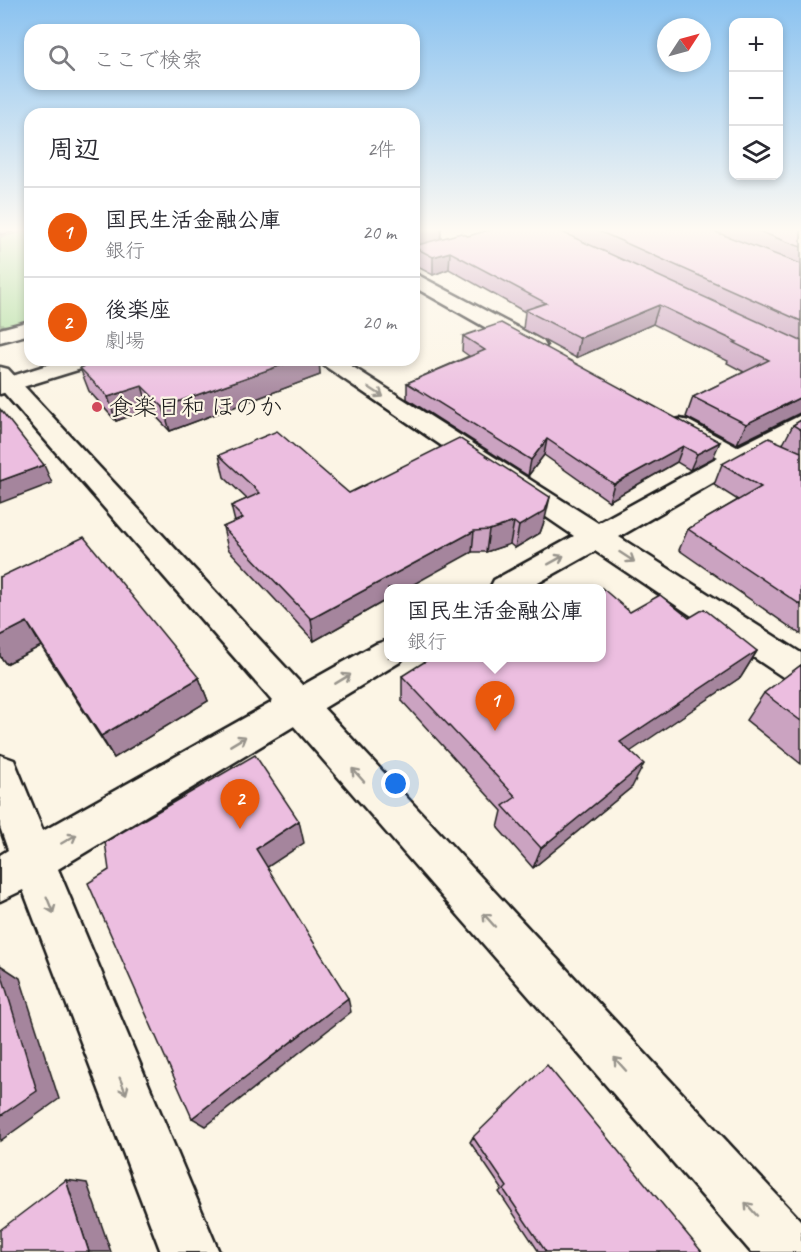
<!DOCTYPE html>
<html lang="ja">
<meta charset="utf-8">
<style>
body{margin:0;font-family:Caveat,"Klee One",sans-serif;background:#f2f2f3;color:#2b2b33}
.controls{position:absolute;right:18px;top:18px;display:grid;overflow:hidden;border-radius:12px;box-shadow:0 3px 9px #0003}
.controls button{width:54px;height:54px;display:grid;place-items:center;padding:0;border:0;border-bottom:2px solid #e1e1e2;background:#fff;color:#2b2b33;font:30px sans-serif}
.compass{position:absolute;left:657px;top:18px;width:54px;height:54px;border-radius:50%;background:#fff;box-shadow:0 3px 9px #0003;rotate:54deg}
.you{position:absolute;left:396px;top:784px;width:21px;height:21px;margin:-15px;border:4px solid #fff;border-radius:50%;background:#1a73e8;box-shadow:0 0 0 9px #1a73e833}
.badge{display:grid;place-items:center;width:39px;height:39px;border-radius:50%;background:#ea580c;color:#fff;font-size:20px;font-weight:700}
.pin{position:absolute;translate:-50% -50px;filter:drop-shadow(0 2px 3px #0008)}
.pin::after{content:'';position:absolute;top:32px;width:21px;height:18px;background:inherit;clip-path:polygon(0 0,100% 0,50% 100%)}
.popup{position:absolute;left:384px;top:584px;width:222px;height:78px;box-sizing:border-box;display:grid;place-content:center;border-radius:12px;background:#fff;filter:drop-shadow(0 2px 4px #0005);font-size:20px;white-space:nowrap;color:#7c7c81}
.popup b{font-size:22px;color:#2b2b33}
.popup::after{content:'';position:absolute;left:50%;top:100%;margin-left:-12px;border:12px solid transparent;border-top-color:#fff}
.list{margin:0;padding:0;list-style:none}
h2{display:flex;justify-content:space-between;align-items:center;height:78px;margin:0;padding:0 24px;font-size:26px}
h2 small{font-size:20px;font-weight:400;color:#7c7c81}
.list li{display:grid;grid-template-columns:39px 1fr auto;gap:18px;align-items:center;box-sizing:border-box;height:90px;padding:0 24px;border-top:2px solid #e1e1e2}
.list b{display:block;font-size:22px;white-space:nowrap}
.list p{margin:0;font-size:20px;white-space:nowrap;color:#7c7c81}
.list em{font-size:20px;font-style:normal;color:#7c7c81}
.icon{flex:none;width:33px;height:33px;fill:none;stroke:currentColor;stroke-width:2;stroke-linecap:round;stroke-linejoin:round}
.map{position:relative;flex:none;width:801px;height:1252px;overflow:hidden}
.search{position:absolute;background:#fff;box-shadow:0 3px 9px #0003;left:24px;top:24px;width:396px;height:66px;display:flex;align-items:center;gap:15px;box-sizing:border-box;padding:0 21px;border-radius:18px;color:#7c7c81;font-size:22px}
.panel{position:absolute;background:#fff;box-shadow:0 3px 9px #0003;left:24px;top:108px;width:396px;height:258px;border-radius:18px}
.map>svg:first-child{display:block}
</style>
<div class="map">
<svg width="801" height="1252" viewBox="0 0 801 1252">
<rect width="100%" height="100%" fill="#fcf5e5"/>
<filter id="ink" filterUnits="userSpaceOnUse"><feTurbulence type="fractalNoise" baseFrequency=".0167" numOctaves="2"/><feDisplacementMap in="SourceGraphic" scale="12" xChannelSelector="R" yChannelSelector="G"/><feConvolveMatrix kernelMatrix="1 2 1 2 8 2 1 2 1" color-interpolation-filters="sRGB"/></filter>
<g filter="url(#ink)">
<path fill="#addc9c" stroke="#647c5c" stroke-width="1.5" d="M 24,228 L 30,228 L 30,322 L 13,326 L 0,325 L 0,237 L 26,231 Z"/>
<path fill="#fcf5e5" d="M 24,344 L 30,351 L 30,360 L 33,360 L 0,370 L 0,351 Z"/>
<g fill="none" stroke-linecap="round" stroke-linejoin="round">
<defs>
<g id="minor">
<path d="M 414,273 L 543,341 L 546,346 L 543,351 L 527,351 L 414,287 Z"/>
<path d="M 30,321 L 30,334 L 0,342 L 0,329 Z"/>
<path d="M 63,360 L 97,360 L 94,365 L 0,394 L 0,380 Z"/>
<path d="M 316,360 L 342,360 L 598,523 L 718,457 L 671,431 L 668,426 L 671,421 L 680,419 L 689,421 L 737,447 L 801,415 L 801,432 L 619,537 L 801,653 L 801,685 L 789,681 L 595,551 L 529,588 L 490,588 L 494,580 L 574,536 Z"/>
<path d="M 388,640 L 388,658 L 403,658 L 400,662 L 58,869 L 219,1252 L 161,1252 L 23,890 L 0,901 L 0,855 L 8,850 L 0,827 L 0,755 L 14,760 L 43,831 L 376,644 Z"/>
</g>
<path id="tertiary" d="M 0,367 L 8,369 L 801,1221 L 801,1252 L 751,1252 L 0,388 Z"/>
</defs>
<use href="#minor" stroke="#1c1c1c" stroke-width="5"/>
<use href="#tertiary" stroke="#1c1c1c" stroke-width="5"/>
<use href="#minor" fill="#fcf5e5" fill-rule="evenodd"/>
<use href="#tertiary" fill="#fcf5e5" fill-rule="evenodd"/>
</g>
<g fill="#cba3c1" stroke="#1c1c1c" stroke-width="1.5">
<path d="M 414,228 L 441,228 L 441,239 L 561,231 L 561,228 L 801,228 L 801,414 L 800,413 L 737,444 L 686,417 L 693,397 L 744,372 L 727,363 L 728,361 L 653,324 L 576,358 L 523,329 L 525,312 L 449,269 L 433,275 L 414,265 Z"/>
<path d="M 463,336 L 713,458 L 690,470 L 677,462 L 609,501 L 544,455 L 528,476 L 407,399 L 407,383 L 469,356 L 462,351 Z"/>
<path d="M 86,360 L 319,360 L 320,375 L 170,431 L 149,409 L 116,421 L 89,391 L 80,368 L 88,365 Z"/>
<path d="M 801,420 L 801,634 L 800,634 L 679,550 L 688,529 L 738,500 L 714,485 L 722,464 L 783,444 L 793,425 Z"/>
<path d="M 219,455 L 349,493 L 545,519 L 540,533 L 515,548 L 510,544 L 486,552 L 472,552 L 388,588 L 388,599 L 314,641 L 228,549 L 223,527 L 235,522 L 231,506 L 247,499 L 224,477 Z"/>
<path d="M 0,577 L 199,678 L 208,701 L 114,758 L 41,646 L 6,664 L 0,656 Z"/>
<path d="M 630,612 L 689,618 L 757,651 L 741,677 L 630,751 L 632,787 L 533,868 L 498,828 L 502,811 L 402,701 L 402,676 Z"/>
<path d="M 801,665 L 801,764 L 746,720 L 764,693 Z"/>
<path d="M 473,1137 L 702,1252 L 539,1252 L 499,1192 L 502,1189 L 470,1142 Z"/>
</g>
<g fill="#a5859d" stroke="#1c1c1c" stroke-width="1.5">
<path d="M 0,228 L 20,228 L 21,230 L 0,235 Z"/>
<path d="M 427,228 L 441,228 L 440,241 L 414,247 L 414,232 Z"/>
<path d="M 450,252 L 449,269 L 433,275 L 433,257 Z"/>
<path d="M 659,305 L 653,324 L 576,358 L 580,338 Z"/>
<path d="M 296,360 L 319,360 L 320,375 L 170,431 L 163,407 Z"/>
<path d="M 142,386 L 149,409 L 116,421 L 108,397 Z"/>
<path d="M 801,397 L 801,411 L 800,413 L 737,444 L 746,424 Z"/>
<path d="M 547,439 L 544,455 L 528,476 L 531,460 Z"/>
<path d="M 720,442 L 713,458 L 690,470 L 697,454 Z"/>
<path d="M 683,446 L 677,462 L 609,501 L 614,484 Z"/>
<path d="M 44,465 L 52,483 L 0,503 L 0,481 Z"/>
<path d="M 550,497 L 545,519 L 540,533 L 515,548 L 519,526 Z"/>
<path d="M 514,522 L 510,544 L 486,552 L 489,530 Z"/>
<path d="M 474,531 L 472,552 L 407,588 L 388,588 L 388,599 L 314,641 L 311,619 Z"/>
<path d="M 27,622 L 41,646 L 6,664 L 0,656 L 0,636 Z"/>
<path d="M 757,651 L 741,677 L 609,766 L 620,742 Z"/>
<path d="M 199,678 L 208,701 L 114,758 L 101,736 Z"/>
<path d="M 644,764 L 632,787 L 533,868 L 541,848 Z"/>
<path d="M 299,821 L 304,843 L 263,870 L 256,849 Z"/>
<path d="M 0,965 L 20,978 L 59,1099 L 0,1141 Z"/>
<path d="M 348,998 L 351,1012 L 206,1126 L 192,1118 Z"/>
<path d="M 66,1180 L 87,1183 L 111,1252 L 89,1252 Z"/>
</g>
<g fill="#ecbee0" stroke="#1c1c1c" stroke-width="1.5">
<path d="M 414,228 L 427,228 L 414,232 Z"/>
<path d="M 496,228 L 553,228 L 801,341 L 801,397 L 746,424 L 693,397 L 769,360 L 734,343 L 737,342 L 659,305 L 580,338 L 525,310 L 546,303 L 450,252 L 433,257 L 414,247 L 414,246 L 461,233 L 468,236 Z"/>
<path d="M 592,228 L 705,228 L 801,264 L 801,321 Z"/>
<path d="M 750,228 L 801,228 L 801,247 Z"/>
<path d="M 501,323 L 720,442 L 697,454 L 683,446 L 614,484 L 547,439 L 531,460 L 407,383 L 485,350 L 463,336 Z"/>
<path d="M 91,360 L 296,360 L 163,407 L 142,386 L 108,397 L 80,368 L 94,363 Z"/>
<path d="M 0,409 L 44,465 L 0,481 Z"/>
<path d="M 801,420 L 801,430 L 793,425 Z"/>
<path d="M 277,431 L 349,493 L 459,438 L 550,497 L 545,511 L 519,526 L 514,522 L 489,530 L 474,531 L 311,619 L 223,527 L 243,518 L 231,506 L 260,493 L 219,455 Z"/>
<path d="M 769,438 L 801,452 L 801,605 L 688,529 L 761,487 L 722,464 Z"/>
<path d="M 84,537 L 199,678 L 101,736 L 27,622 L 0,636 L 0,577 Z"/>
<path d="M 602,588 L 630,612 L 660,595 L 689,618 L 704,609 L 757,651 L 620,742 L 644,764 L 541,848 L 503,806 L 516,797 L 402,676 L 432,657 L 602,657 Z"/>
<path d="M 801,665 L 801,721 L 764,693 Z"/>
<path d="M 255,755 L 299,821 L 256,849 L 348,998 L 192,1118 L 88,883 L 109,870 L 105,842 Z"/>
<path d="M 0,969 L 37,1091 L 0,1116 Z"/>
<path d="M 547,1065 L 702,1252 L 546,1252 L 504,1190 L 507,1187 L 473,1137 Z"/>
<path d="M 66,1180 L 89,1252 L 0,1252 L 0,1230 Z"/>
</g>
<defs><path id="oneway-shaft" d="M-6 0H5M1.5-3L5.5 0L1.5 3" fill="none" stroke-width="1.6" stroke-linecap="round" stroke-linejoin="round" transform="scale(1.5)"/></defs>
<g stroke="#97938b">
<use href="#oneway-shaft" transform="translate(376 392) rotate(33)"/>
<use href="#oneway-shaft" transform="translate(627 557) rotate(33)"/>
<use href="#oneway-shaft" transform="translate(556 560) rotate(-29)"/>
<use href="#oneway-shaft" transform="translate(343 679) rotate(-31)"/>
<use href="#oneway-shaft" transform="translate(238 741) rotate(-31)"/>
<use href="#oneway-shaft" transform="translate(358 775) rotate(-132)"/>
<use href="#oneway-shaft" transform="translate(69 839) rotate(-30)"/>
<use href="#oneway-shaft" transform="translate(50 905) rotate(68)"/>
<use href="#oneway-shaft" transform="translate(489 920) rotate(-132)"/>
<use href="#oneway-shaft" transform="translate(620 1064) rotate(-132)"/>
<use href="#oneway-shaft" transform="translate(123 1086) rotate(68)"/>
<use href="#oneway-shaft" transform="translate(751 1209) rotate(-132)"/>
</g>
</g>
<linearGradient id="sky" x2="0" y2="1"><stop stop-color="#8ac2f0"/><stop offset="0.57" stop-color="#fefaf3"/><stop offset="1" stop-color="#fefaf3" stop-opacity="0"/></linearGradient>
<rect width="801" height="403" fill="url(#sky)"/>
<circle fill="#d1495b" stroke="#fcf5e5" stroke-width="2" cx="97" cy="407" r="6"/>
<g text-anchor="middle" dominant-baseline="central" stroke-width="4.5" stroke-linejoin="round" paint-order="stroke">
<g font-size="24" fill="#1c1c1c" stroke="#fcf5e5" text-anchor="start">
<text x="109" y="407">食楽日和 ほのか</text>
</g>
</g>
</svg>
<div class="controls">
<button>+</button>
<button>−</button>
<button><svg class="icon" aria-label="layers" viewBox="0 0 24 24"><path d="M12 4l9 5-9 5-9-5zM3 14l9 5 9-5"/></svg></button>
</div>
<svg class="compass" viewBox="-18 -18 36 36"><path d="M0-13l5 13h-10z" fill="#e53935"/><path d="M0 13l5-13h-10z" fill="#7c7c81"/></svg>
<div class="you"></div>
<div class="pin badge" style="left:495px;top:731px">1</div>
<div class="popup"><b>国民生活金融公庫</b>銀行</div>
<div class="pin badge" style="left:240px;top:829px">2</div>
<div class="search"><svg class="icon" aria-label="search" viewBox="0 0 24 24"><circle cx="10" cy="10" r="6"/><path d="M15 15l6 6"/></svg>ここで検索</div>
<section class="panel">
<h2>周辺<small>2件</small></h2>
<ul class="list">
<li><span class="badge">1</span><div><b>国民生活金融公庫</b><p>銀行</p></div><em>20 m</em></li>
<li><span class="badge">2</span><div><b>後楽座</b><p>劇場</p></div><em>20 m</em></li>
</ul>
</section>
</div>
